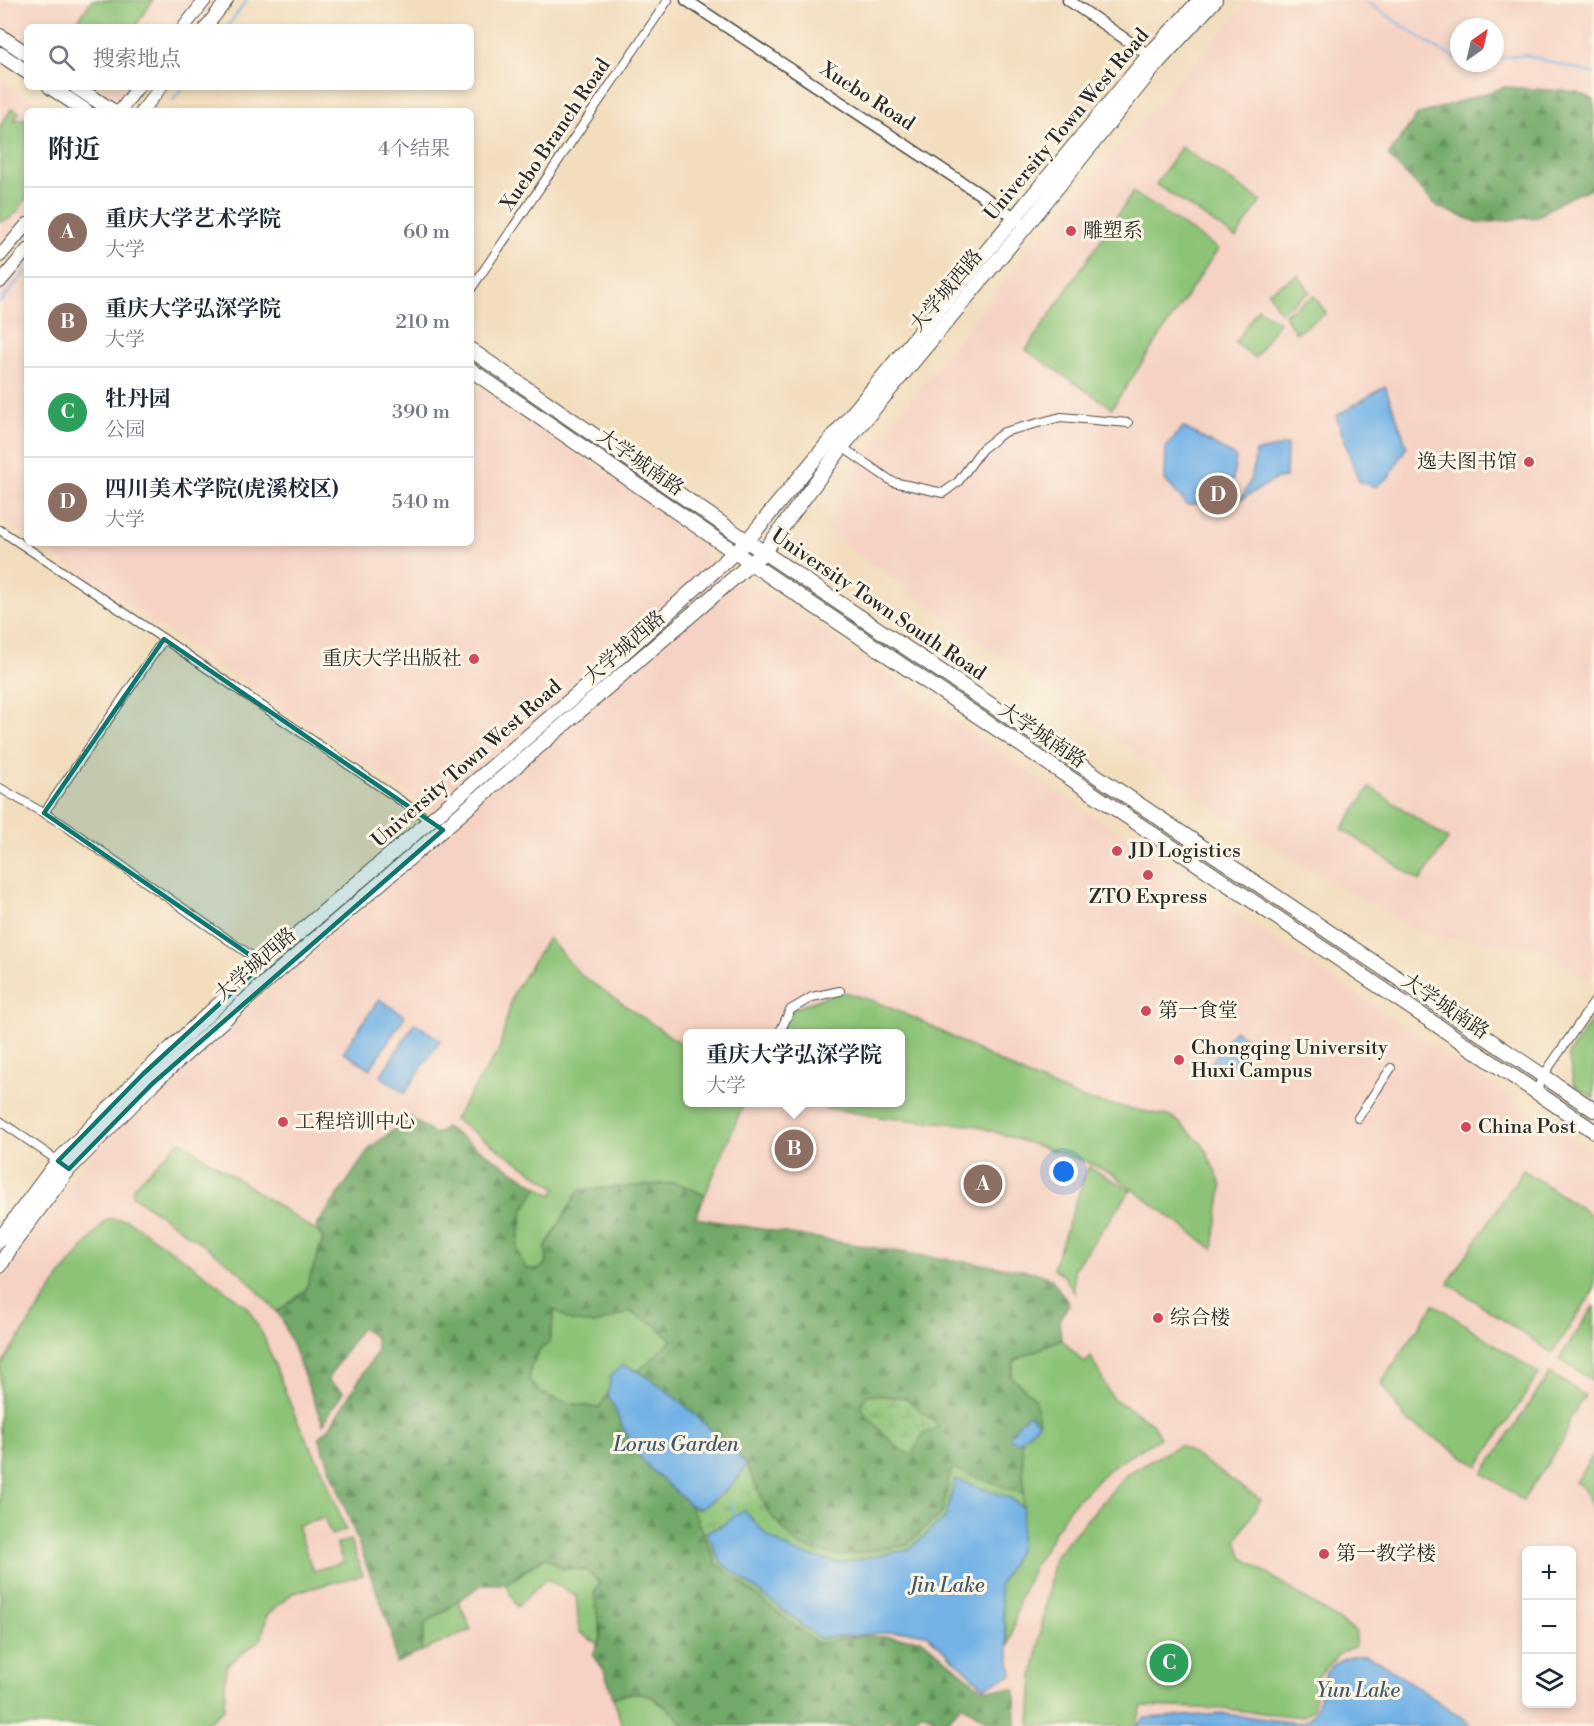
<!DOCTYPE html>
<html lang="zh">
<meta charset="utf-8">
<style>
body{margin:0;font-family:"Libre Bodoni","Noto Serif SC",serif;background:#f2f2f3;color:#1f2937}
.controls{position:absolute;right:18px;bottom:18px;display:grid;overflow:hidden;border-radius:9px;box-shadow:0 3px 9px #0003}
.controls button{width:54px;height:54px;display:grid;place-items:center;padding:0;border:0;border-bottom:2px solid #e0e1e3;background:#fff;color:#1f2937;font:30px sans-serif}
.compass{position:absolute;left:1450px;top:18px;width:54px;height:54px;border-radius:50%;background:#fff;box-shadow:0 3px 9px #0003;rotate:34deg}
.you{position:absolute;left:1064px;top:1172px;width:21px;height:21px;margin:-15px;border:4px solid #fff;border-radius:50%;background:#1a73e8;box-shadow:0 0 0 9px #1a73e833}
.badge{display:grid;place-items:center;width:39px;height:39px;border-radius:50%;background:#0b8043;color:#fff;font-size:20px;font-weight:700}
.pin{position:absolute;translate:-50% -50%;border:3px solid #fff;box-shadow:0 2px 6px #0006}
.popup{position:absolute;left:683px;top:1029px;width:222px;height:78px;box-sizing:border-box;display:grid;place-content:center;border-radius:9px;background:#fff;filter:drop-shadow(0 2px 4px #0005);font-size:20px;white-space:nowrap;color:#747a83}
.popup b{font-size:22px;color:#1f2937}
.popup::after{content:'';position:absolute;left:50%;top:100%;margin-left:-12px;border:12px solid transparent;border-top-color:#fff}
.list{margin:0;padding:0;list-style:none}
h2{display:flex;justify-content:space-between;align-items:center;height:78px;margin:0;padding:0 24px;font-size:26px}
h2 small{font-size:20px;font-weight:400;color:#747a83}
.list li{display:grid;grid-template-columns:39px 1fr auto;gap:18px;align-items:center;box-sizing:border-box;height:90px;padding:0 24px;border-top:2px solid #e0e1e3}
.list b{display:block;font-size:22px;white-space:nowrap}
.list p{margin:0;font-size:20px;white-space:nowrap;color:#747a83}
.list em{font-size:20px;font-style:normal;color:#747a83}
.icon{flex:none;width:33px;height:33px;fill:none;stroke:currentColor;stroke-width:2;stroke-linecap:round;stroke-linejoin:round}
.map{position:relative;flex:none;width:1594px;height:1726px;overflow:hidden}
.search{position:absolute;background:#fff;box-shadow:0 3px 9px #0003;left:24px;top:24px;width:450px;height:66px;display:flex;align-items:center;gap:15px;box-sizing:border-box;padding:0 21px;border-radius:9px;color:#747a83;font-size:22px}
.panel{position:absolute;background:#fff;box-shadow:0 3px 9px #0003;left:24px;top:108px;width:450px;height:438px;border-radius:9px}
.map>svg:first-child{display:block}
</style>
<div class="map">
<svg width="1594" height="1726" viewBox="0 0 1594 1726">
<defs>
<pattern id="forest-firs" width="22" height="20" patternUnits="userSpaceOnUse" patternTransform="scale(1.5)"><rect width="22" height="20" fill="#71a968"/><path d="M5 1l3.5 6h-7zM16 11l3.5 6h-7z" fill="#5d8a56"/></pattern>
<pattern id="wetland-marsh" width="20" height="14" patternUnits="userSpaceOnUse" patternTransform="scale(1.5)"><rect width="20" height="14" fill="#8cc377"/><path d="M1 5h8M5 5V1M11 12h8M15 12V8" fill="none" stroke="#739f62"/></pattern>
<pattern id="park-tufts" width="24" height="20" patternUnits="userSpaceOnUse" patternTransform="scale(1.5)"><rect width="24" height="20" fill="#8cc377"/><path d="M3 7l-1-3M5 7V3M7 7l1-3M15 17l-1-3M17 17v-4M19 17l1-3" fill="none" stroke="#739f62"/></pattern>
</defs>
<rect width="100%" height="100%" fill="#fcf5e5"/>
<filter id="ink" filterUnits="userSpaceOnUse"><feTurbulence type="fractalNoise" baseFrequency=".0167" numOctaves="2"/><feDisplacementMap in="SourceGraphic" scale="12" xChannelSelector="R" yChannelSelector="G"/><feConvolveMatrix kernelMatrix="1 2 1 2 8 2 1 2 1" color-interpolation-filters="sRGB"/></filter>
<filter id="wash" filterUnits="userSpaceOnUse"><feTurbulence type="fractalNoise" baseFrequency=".008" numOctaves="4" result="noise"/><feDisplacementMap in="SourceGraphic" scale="24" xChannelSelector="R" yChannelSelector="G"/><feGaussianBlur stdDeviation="1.35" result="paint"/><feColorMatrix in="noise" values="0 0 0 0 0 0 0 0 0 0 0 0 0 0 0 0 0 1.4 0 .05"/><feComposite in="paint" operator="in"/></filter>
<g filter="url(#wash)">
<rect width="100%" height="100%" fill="#f2ddbd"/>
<g fill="#f5d2c3" fill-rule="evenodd">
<path d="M 0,0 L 199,0 L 178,27 L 27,27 L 27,43 L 0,26 Z"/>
<path d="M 1250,0 L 1594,0 L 1594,968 L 1587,979 L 1536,948 L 1428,936 L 1314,873 L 1209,805 L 824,530 L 862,461 L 1038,238 ZM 1459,27 L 1495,27 L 1495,63 L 1459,63 Z"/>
<path d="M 0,79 L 49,111 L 27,111 L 27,212 L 0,246 Z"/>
<path d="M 93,87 L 133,87 L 126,96 L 109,98 Z"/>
<path d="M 27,259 L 27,537 L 0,519 L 0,291 Z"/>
<path d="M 471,383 L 701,538 L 707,562 L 739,584 L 763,590 L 1270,937 L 1594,1153 L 1594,1726 L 0,1726 L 0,1280 L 17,1250 L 79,1169 L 158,1087 L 458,826 L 36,543 L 471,543 ZM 688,1034 L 900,1034 L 900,1102 L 688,1102 ZM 1526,1550 L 1572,1550 L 1572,1704 L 1526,1704 Z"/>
</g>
<g fill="#8cc377" stroke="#5c7751" stroke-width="1.5">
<path d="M 92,0 L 153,0 L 135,27 L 88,27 L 78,20 Z"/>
<path d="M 12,108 L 19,112 L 14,120 L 27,118 L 27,197 L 17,212 L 9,219 L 0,222 L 0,126 Z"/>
<path d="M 1181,147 L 1261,201 L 1236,238 L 1156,184 Z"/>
<path d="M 1133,192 L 1218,249 L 1112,408 L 1026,350 Z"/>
<path d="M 1298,275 L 1310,292 L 1280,312 L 1268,292 Z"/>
<path d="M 1314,296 L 1326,313 L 1296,333 L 1284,314 Z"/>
<path d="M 1258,308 L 1279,322 L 1255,358 L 1235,343 Z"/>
<path d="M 1370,787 L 1448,839 L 1420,881 L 1342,829 Z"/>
<path d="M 548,938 L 581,975 L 687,1048 L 688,1102 L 744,1103 L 705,1195 L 677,1183 L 579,1190 L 546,1246 L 547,1262 L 539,1270 L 525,1269 L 516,1249 L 523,1211 L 538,1187 L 552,1195 L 556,1188 L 454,1119 L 499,1050 L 513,994 Z"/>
<path d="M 840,991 L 874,1001 L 921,1021 L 1027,1076 L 1083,1099 L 1173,1117 L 1203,1145 L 1222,1186 L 1213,1249 L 1112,1174 L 1085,1161 L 973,1125 L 886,1118 L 815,1106 L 808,1103 L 900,1102 L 900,1034 L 779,1034 L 790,1010 Z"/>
<path d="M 1594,1017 L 1594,1098 L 1574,1085 L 1568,1055 Z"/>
<path d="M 180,1141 L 319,1233 L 323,1239 L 305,1291 L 277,1312 L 242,1274 L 218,1255 L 133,1196 L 133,1187 Z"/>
<path d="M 1088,1167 L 1131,1190 L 1074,1269 L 1074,1292 L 1064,1276 L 1053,1268 Z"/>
<path d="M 1523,1170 L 1594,1217 L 1594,1290 L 1552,1353 L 1448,1283 Z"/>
<path d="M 107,1219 L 127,1220 L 187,1261 L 247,1307 L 263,1335 L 295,1416 L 323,1471 L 346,1530 L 331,1535 L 324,1517 L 297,1526 L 313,1571 L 343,1562 L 336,1544 L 350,1540 L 363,1575 L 293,1593 L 267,1615 L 262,1638 L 226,1666 L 224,1709 L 202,1726 L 0,1726 L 0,1367 L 61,1275 Z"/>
<path d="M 1434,1304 L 1539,1374 L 1478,1466 L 1405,1419 L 1381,1383 Z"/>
<path d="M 1594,1306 L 1594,1382 L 1559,1359 Z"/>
<path d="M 555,1309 L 595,1324 L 630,1312 L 655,1324 L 672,1340 L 639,1371 L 624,1366 L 611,1375 L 608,1394 L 599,1408 L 569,1403 L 543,1394 L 529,1381 L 531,1367 L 539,1351 L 549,1342 Z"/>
<path d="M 1061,1339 L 1085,1363 L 1091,1357 L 1112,1398 L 1152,1423 L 1160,1438 L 1111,1467 L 1070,1507 L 1034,1566 L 1019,1601 L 1009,1646 L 999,1586 L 1019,1548 L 1024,1494 L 1022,1439 L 1035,1398 L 1011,1377 L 1014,1361 Z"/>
<path d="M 1550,1373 L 1585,1396 L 1570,1418 L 1564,1439 L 1523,1500 L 1483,1473 Z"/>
<path d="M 1180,1445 L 1261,1500 L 1237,1539 L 1242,1557 L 1356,1632 L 1355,1646 L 1339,1654 L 1317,1678 L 1313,1709 L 1302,1717 L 1226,1709 L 1142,1706 L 1136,1726 L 1030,1726 L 1033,1676 L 1054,1557 L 1128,1473 Z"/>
<path d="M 1594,1454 L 1594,1514 L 1585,1489 L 1575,1482 Z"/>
<path d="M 545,1557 L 561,1568 L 586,1570 L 600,1583 L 594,1593 L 601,1636 L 598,1644 L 579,1632 L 576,1596 L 546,1579 L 517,1607 L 506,1585 Z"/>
<path d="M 459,1601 L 471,1630 L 422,1651 L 425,1624 Z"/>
<path d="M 634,1693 L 647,1694 L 678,1717 L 685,1726 L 622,1726 L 613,1697 Z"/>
</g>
<g fill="url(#forest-firs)" stroke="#4e6a4a" stroke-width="1.5" fill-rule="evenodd">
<path d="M 1505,87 L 1578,92 L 1594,100 L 1594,187 L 1565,199 L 1537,217 L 1480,223 L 1438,207 L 1388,156 L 1417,115 Z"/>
<path d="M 410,1117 L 434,1134 L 441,1132 L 445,1127 L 538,1187 L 523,1211 L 517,1249 L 526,1269 L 539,1270 L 547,1262 L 546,1247 L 579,1190 L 678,1183 L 705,1195 L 696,1218 L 912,1254 L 1035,1272 L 1051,1278 L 1069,1304 L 1059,1320 L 1061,1339 L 1014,1361 L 1011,1377 L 1035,1398 L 1039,1423 L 1022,1439 L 1024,1494 L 954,1470 L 951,1472 L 942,1514 L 906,1545 L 839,1556 L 798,1547 L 768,1512 L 746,1464 L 698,1417 L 639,1371 L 672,1340 L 655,1324 L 631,1312 L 595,1324 L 570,1321 L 555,1310 L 549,1342 L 539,1351 L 531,1367 L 529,1380 L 543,1394 L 569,1403 L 599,1408 L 608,1394 L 633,1449 L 651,1469 L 690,1505 L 718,1565 L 817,1643 L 863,1636 L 921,1639 L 982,1689 L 1015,1689 L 1016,1726 L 994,1726 L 961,1704 L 945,1726 L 921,1712 L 911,1726 L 897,1726 L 888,1720 L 884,1726 L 685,1726 C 677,1716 658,1699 647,1694 C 636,1690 623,1695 613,1697 L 604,1670 L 593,1655 L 601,1636 L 594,1593 L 600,1583 L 586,1570 L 561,1568 L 545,1557 L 504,1584 L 483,1584 L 425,1624 L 422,1651 L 396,1663 L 391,1630 L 319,1438 L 329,1428 L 377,1351 L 375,1337 L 361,1328 L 327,1380 L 343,1392 L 323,1424 L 282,1319 L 277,1312 L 305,1291 L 323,1239 L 316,1227 L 370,1148 ZM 868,1395 L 906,1398 L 938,1427 L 924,1432 L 911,1454 L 868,1416 Z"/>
</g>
<path fill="url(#wetland-marsh)" stroke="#5c7751" stroke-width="1.5" d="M 868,1395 L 906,1398 L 939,1427 L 924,1432 L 911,1455 L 898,1448 L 868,1417 L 860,1405 Z"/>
<path fill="url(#park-tufts)" stroke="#5c7751" stroke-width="1.5" d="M 746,1464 L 768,1512 L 798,1546 L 839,1556 L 906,1545 L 942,1514 L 951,1471 L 954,1469 L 1024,1494 L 1023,1508 L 1012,1499 L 946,1517 L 908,1550 L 838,1563 L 794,1553 L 767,1536 L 744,1510 L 723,1525 L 706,1532 L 721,1562 L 819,1638 L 863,1636 L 817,1643 L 718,1565 L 690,1505 L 699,1509 L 739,1478 Z"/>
<g fill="#73b2e6" stroke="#4f6e88" stroke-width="1.5">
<path d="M 1385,386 L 1407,446 L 1389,477 L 1375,487 L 1359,482 L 1336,416 Z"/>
<path d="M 1183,427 L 1236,457 L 1233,480 L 1214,502 L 1187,505 L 1165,480 L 1166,447 Z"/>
<path d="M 1287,445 L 1286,478 L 1276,479 L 1240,500 C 1250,485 1255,469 1255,452 Z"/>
<path d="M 379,999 L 405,1016 L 370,1069 L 343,1052 Z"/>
<path d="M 415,1023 L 440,1040 L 405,1093 L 380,1076 Z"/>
<path d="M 1234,1030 L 1247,1038 C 1243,1054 1236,1064 1223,1073 L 1210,1065 Z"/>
<path d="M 623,1365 C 665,1381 713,1432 746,1464 C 736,1485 718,1497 699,1509 L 690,1505 L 651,1469 L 633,1449 L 608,1394 L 611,1375 Z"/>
<path d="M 1028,1414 L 1039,1423 L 1018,1443 L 1012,1440 L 1009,1436 Z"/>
<path d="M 955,1479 L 1012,1499 L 1023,1508 L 1019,1548 L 999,1586 L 1012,1675 L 984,1687 L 926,1634 L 908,1631 L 819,1638 L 721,1562 L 706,1532 L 723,1525 L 744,1510 L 767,1536 L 794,1552 L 838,1563 L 908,1550 L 946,1517 Z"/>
<path d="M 1365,1655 L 1377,1660 L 1471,1724 L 1470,1726 L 1137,1726 L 1144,1718 L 1224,1714 L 1299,1723 C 1337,1712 1298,1660 1365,1655 Z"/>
</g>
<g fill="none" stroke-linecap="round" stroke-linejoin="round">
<g stroke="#73b2e6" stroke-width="2">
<path d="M 1364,0 L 1436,48 L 1459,60"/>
<path d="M 227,27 L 247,0"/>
<path d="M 1495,58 L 1525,55 L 1594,74"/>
<path d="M 173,100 L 183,87"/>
<path d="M 0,302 L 27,271"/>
<path d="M 730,1500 L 735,1516"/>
</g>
</g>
</g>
<g filter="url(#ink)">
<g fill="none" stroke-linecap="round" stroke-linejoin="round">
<defs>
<g id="minor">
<path d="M 471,289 L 668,0"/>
<path d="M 842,447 L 893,482 L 943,493 L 958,482 L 982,449 L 1004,432 L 1061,417 L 1128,423"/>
<path d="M 0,530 L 164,639 L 432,822"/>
<path d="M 0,788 L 61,823 L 263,964"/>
<path d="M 44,813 L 164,639"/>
<path d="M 779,1034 L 790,1010 L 812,997 L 840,991"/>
<path d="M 1536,1092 L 1543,1076 L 1594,1002"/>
<path d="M 1358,1118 L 1391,1068"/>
<path d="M 0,1121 L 61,1163"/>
</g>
<g id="tertiary">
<path d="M 686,0 L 1019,220"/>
<path d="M 1068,0 L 1153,58"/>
</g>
<g id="secondary">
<path d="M 184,27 L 205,0"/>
<path d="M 206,27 L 227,0"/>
<path d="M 120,111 L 138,87"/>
<path d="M 142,111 L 161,87"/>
<path d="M 0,256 L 27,224"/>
<path d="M 0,282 L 27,250"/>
</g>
<g id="primary">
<path d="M 0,36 L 27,54"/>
<path d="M 0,54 L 27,72"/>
<path d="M 50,87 L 86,111"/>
<path d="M 76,87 L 113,111"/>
<path d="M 471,350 L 747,541 L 1594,1110"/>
<path d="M 471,370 L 752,564 L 1594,1131"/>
<path d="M 0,1239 L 58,1161 L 143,1074 L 263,964 L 596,678 L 747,541 L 1149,55 L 1200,0"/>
<path d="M 0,1266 L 12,1245 L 69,1169 L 152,1084 L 275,974 L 764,552 L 842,447 L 1027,225 L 1158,62 L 1215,0"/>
</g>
</defs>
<use href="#minor" stroke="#494641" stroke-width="10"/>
<use href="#tertiary" stroke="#494641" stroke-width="13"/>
<use href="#secondary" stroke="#494641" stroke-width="14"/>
<use href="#primary" stroke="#494641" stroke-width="16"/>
<use href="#minor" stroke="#fff" stroke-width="8"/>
<use href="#tertiary" stroke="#fff" stroke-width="10"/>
<use href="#secondary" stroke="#fff" stroke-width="12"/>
<use href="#primary" stroke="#fff" stroke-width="14"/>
</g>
</g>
<path fill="#0f766e" fill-opacity="0.2" stroke="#0f766e" stroke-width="4.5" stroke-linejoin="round" d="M 164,639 L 443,830 L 152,1084 L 69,1169 L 58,1161 L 143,1074 L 263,964 L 44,813 Z"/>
<g fill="#d1495b" stroke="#fcf5e5" stroke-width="2">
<circle cx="1071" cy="231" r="6"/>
<circle cx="1529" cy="462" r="6"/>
<circle cx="474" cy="659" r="6"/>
<circle cx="1117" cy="851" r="6"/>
<circle cx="1148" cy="875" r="6"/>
<circle cx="1146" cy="1011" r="6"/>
<circle cx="1179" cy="1060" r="6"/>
<circle cx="283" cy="1122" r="6"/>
<circle cx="1466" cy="1127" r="6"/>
<circle cx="1158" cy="1318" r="6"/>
<circle cx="1324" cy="1554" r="6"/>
</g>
<g text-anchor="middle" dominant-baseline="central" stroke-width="6" stroke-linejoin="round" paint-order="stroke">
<g font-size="20" fill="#2b2b2b" stroke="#fcf5e5">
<text transform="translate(867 97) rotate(33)">Xuebo Road</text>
<text transform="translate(1067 125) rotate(-50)">University Town West Road</text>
<text transform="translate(556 135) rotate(-56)">Xuebo Branch Road</text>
<text transform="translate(947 291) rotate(-50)">大学城西路</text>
<text transform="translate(640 463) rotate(35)">大学城南路</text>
<text transform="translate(878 605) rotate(34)">University Town South Road</text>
<text transform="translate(625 648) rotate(-41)">大学城西路</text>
<text transform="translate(1042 736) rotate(34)">大学城南路</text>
<text transform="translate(467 764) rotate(-41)">University Town West Road</text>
<text transform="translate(256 965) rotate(-41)">大学城西路</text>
<text transform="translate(1445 1007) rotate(34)">大学城南路</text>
</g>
<g font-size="20" fill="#2b2b2b" stroke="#fcf5e5" text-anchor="start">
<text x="1083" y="231">雕塑系</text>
<text x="1517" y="462" text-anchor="end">逸夫图书馆</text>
<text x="462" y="659" text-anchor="end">重庆大学出版社</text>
<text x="1129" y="851">JD Logistics</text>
<text x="1148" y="897" text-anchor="middle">ZTO Express</text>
<text x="1158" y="1011">第一食堂</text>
<text x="1191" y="1048">Chongqing University<tspan x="1191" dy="23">Huxi Campus</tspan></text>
<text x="295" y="1122">工程培训中心</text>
<text x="1478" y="1127">China Post</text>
<text x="1170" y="1318">综合楼</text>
<text x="1336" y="1554">第一教学楼</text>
</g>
<g font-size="21" font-style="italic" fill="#445a6c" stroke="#fcf5e5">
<text x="676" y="1445">Lorus Garden</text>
<text x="947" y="1586">Jin Lake</text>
<text x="1358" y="1691">Yun Lake</text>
</g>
</g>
</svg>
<div class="controls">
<button>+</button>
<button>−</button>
<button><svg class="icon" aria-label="layers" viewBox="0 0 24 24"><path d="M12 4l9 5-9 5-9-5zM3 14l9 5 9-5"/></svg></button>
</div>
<svg class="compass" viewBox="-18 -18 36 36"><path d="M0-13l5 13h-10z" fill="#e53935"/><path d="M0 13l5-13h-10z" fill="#747a83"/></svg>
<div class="you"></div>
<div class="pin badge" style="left:983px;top:1184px;background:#8d6e63">A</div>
<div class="pin badge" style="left:794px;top:1149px;background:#8d6e63">B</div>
<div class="popup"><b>重庆大学弘深学院</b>大学</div>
<div class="pin badge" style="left:1169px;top:1663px;background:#2e9e5b">C</div>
<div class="pin badge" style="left:1218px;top:495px;background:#8d6e63">D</div>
<div class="search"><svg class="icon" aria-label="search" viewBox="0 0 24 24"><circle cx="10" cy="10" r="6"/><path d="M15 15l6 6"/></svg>搜索地点</div>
<section class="panel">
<h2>附近<small>4个结果</small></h2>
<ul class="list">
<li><span class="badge" style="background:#8d6e63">A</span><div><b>重庆大学艺术学院</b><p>大学</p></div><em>60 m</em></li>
<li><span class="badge" style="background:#8d6e63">B</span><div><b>重庆大学弘深学院</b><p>大学</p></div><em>210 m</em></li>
<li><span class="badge" style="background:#2e9e5b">C</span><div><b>牡丹园</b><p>公园</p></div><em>390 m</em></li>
<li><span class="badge" style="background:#8d6e63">D</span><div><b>四川美术学院(虎溪校区)</b><p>大学</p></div><em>540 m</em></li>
</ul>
</section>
</div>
